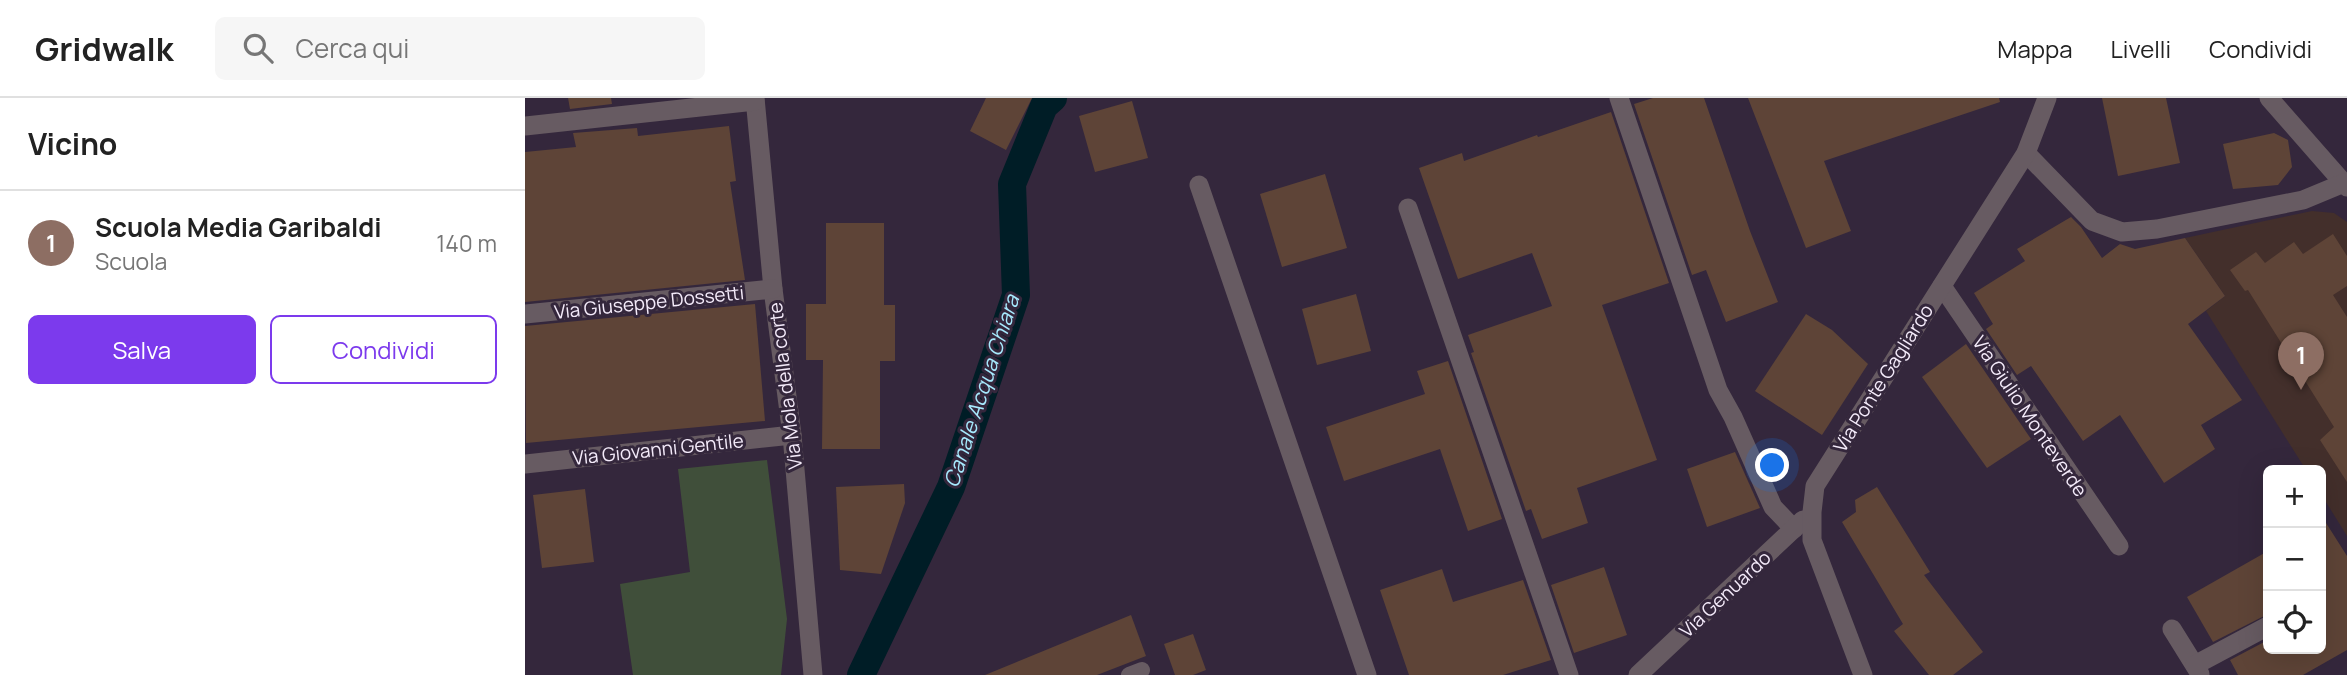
<!DOCTYPE html>
<html lang="it">
<meta charset="utf-8">
<style>
body{margin:0;font-family:Manrope,sans-serif;background:#f6f6f6;color:#222}
.controls{position:absolute;right:21px;bottom:21px;display:grid;overflow:hidden;border-radius:10px;box-shadow:0 7px 28px #0002}
.controls button{width:63px;height:63px;display:grid;place-items:center;padding:0;border:0;border-bottom:2px solid #e0e0e0;background:#fff;color:#222;font:35px sans-serif}
.you{position:absolute;left:1248px;top:368px;width:24px;height:24px;margin:-18px;border:5px solid #fff;border-radius:50%;background:#1a73e8;box-shadow:0 0 0 10px #1a73e833}
.badge{display:grid;place-items:center;width:46px;height:46px;border-radius:50%;background:#7c3aed;color:#fff;font-size:23px;font-weight:700}
.pin{position:absolute;translate:-50% -58px;filter:drop-shadow(0 2px 4px #0008)}
.pin::after{content:'';position:absolute;top:37px;width:24px;height:21px;background:inherit;clip-path:polygon(0 0,100% 0,50% 100%)}
.list{margin:0;padding:0;list-style:none}
h2{display:flex;justify-content:space-between;align-items:center;height:91px;margin:0;padding:0 28px;font-size:30px}
h2 small{font-size:23px;font-weight:400;color:#767676}
.list li{display:grid;grid-template-columns:46px 1fr auto;gap:21px;align-items:center;box-sizing:border-box;height:105px;padding:0 28px;border-top:2px solid #e0e0e0}
.list b{display:block;font-size:26px;white-space:nowrap}
.list p{margin:0;font-size:23px;white-space:nowrap;color:#767676}
.list em{font-size:23px;font-style:normal;color:#767676}
.actions{display:flex;gap:14px;padding:21px 28px}
.actions a{flex:1;padding:16px 0;border:2px solid #7c3aed;border-radius:10px;text-align:center;font-size:24px;color:#7c3aed}
.actions .main{background:#7c3aed;color:#fff}
.icon{flex:none;width:38px;height:38px;fill:none;stroke:currentColor;stroke-width:2;stroke-linecap:round;stroke-linejoin:round}
.map{position:relative;flex:none;width:1822px;height:577px;overflow:hidden}
header{display:flex;align-items:center;gap:42px;box-sizing:border-box;height:98px;padding:0 35px;background:#fff;border-bottom:2px solid #e0e0e0}
header strong{font-size:33px}
nav{display:flex;gap:38px;margin-inline-start:auto;font-size:24px}
.search{width:490px;height:63px;background:#f6f6f6;display:flex;align-items:center;gap:18px;box-sizing:border-box;padding:0 24px;border-radius:10px;color:#767676;font-size:26px}
main{display:flex}
aside{flex:1;background:#fff}
.map>svg:first-child{display:block}
</style>
<header>
<strong>Gridwalk</strong>
<div class="search"><svg class="icon" aria-label="search" viewBox="0 0 24 24"><circle cx="10" cy="10" r="6"/><path d="M15 15l6 6"/></svg>Cerca qui</div>
<nav><a>Mappa</a><a>Livelli</a><a>Condividi</a></nav>
</header>
<main>
<aside>
<h2>Vicino<small></small></h2>
<ul class="list">
<li><span class="badge" style="background:#8d6e63">1</span><div><b>Scuola Media Garibaldi</b><p>Scuola</p></div><em>140 m</em></li>
</ul>
<div class="actions"><a class="main">Salva</a><a>Condividi</a></div>
</aside>
<div class="map">
<svg width="1822" height="577" viewBox="0 0 1822 577">
<rect width="100%" height="100%" fill="#34273c"/>
<path fill="#432f2b" d="M 1787,113 L 1809,115 L 1822,124 L 1822,438 L 1796,396 L 1796,372 L 1781,372 L 1681,213 L 1700,198 L 1660,140 Z"/>
<path fill="#404f3a" d="M 242,362 L 262,521 L 256,577 L 108,577 L 95,486 L 165,474 L 153,371 Z"/>
<g fill="none" stroke-linecap="round" stroke-linejoin="round">
<path stroke="#001d26" stroke-width="28" d="M 336,577 L 426,389 L 491,197 L 487,86 L 519,8 L 528,0"/>
</g>
<g fill="#5e4437">
<path d="M 43,0 L 86,0 L 87,6 L 45,11 Z"/>
<path d="M 461,0 L 507,0 L 481,52 L 445,33 Z"/>
<path d="M 1128,0 L 1179,0 L 1225,133 L 1253,204 L 1201,224 L 1181,172 L 1167,177 L 1109,6 Z"/>
<path d="M 1223,0 L 1474,0 L 1475,4 L 1299,63 L 1326,133 L 1281,150 Z"/>
<path d="M 1577,0 L 1641,0 L 1655,65 L 1593,78 Z"/>
<path d="M 607,3 L 623,60 L 570,74 L 554,18 Z"/>
<path d="M 1086,14 L 1144,185 L 1077,207 L 1132,362 L 1052,390 L 1063,425 L 1017,441 L 1006,411 L 1001,413 L 946,255 L 949,254 L 943,237 L 1027,208 L 1007,155 L 933,181 L 894,70 L 937,55 L 939,63 L 1012,37 L 1013,39 Z"/>
<path d="M 204,28 L 211,83 L 205,84 L 220,182 L 0,204 L 0,54 L 51,49 L 48,35 L 112,30 L 113,38 Z"/>
<path d="M 1749,35 L 1763,42 L 1767,69 L 1753,87 L 1708,91 L 1698,46 Z"/>
<path d="M 800,76 L 822,150 L 757,169 L 735,96 Z"/>
<path d="M 1546,119 L 1556,129 L 1577,160 L 1595,146 L 1610,151 L 1660,140 L 1700,198 L 1663,226 L 1717,302 L 1676,327 L 1690,351 L 1639,385 L 1595,317 L 1558,343 L 1506,268 L 1492,277 L 1461,231 L 1468,226 L 1449,195 L 1500,163 L 1492,151 Z"/>
<path d="M 301,125 L 359,125 L 359,207 L 370,207 L 370,263 L 355,263 L 355,351 L 297,351 L 298,262 L 281,262 L 281,206 L 301,206 Z"/>
<path d="M 1808,136 L 1822,158 L 1822,188 L 1808,197 L 1822,219 L 1822,384 L 1795,342 L 1809,329 L 1723,192 L 1720,193 L 1705,172 L 1731,154 L 1740,165 L 1769,144 L 1778,156 Z"/>
<path d="M 831,196 L 846,253 L 792,267 L 777,211 Z"/>
<path d="M 230,206 L 240,323 L 1,345 L 0,228 Z"/>
<path d="M 1281,216 L 1307,232 L 1343,266 L 1297,337 L 1230,293 Z"/>
<path d="M 1441,246 L 1506,341 L 1462,370 L 1397,279 Z"/>
<path d="M 923,263 L 977,421 L 943,433 L 915,351 L 819,383 L 801,329 L 900,296 L 892,273 Z"/>
<path d="M 1210,354 L 1235,410 L 1182,429 L 1162,371 Z"/>
<path d="M 379,386 L 380,405 L 356,476 L 315,472 L 311,389 Z"/>
<path d="M 1352,389 L 1405,474 L 1399,477 L 1458,554 L 1428,577 L 1404,577 L 1369,533 L 1378,526 L 1317,424 L 1331,414 L 1330,402 Z"/>
<path d="M 60,391 L 69,464 L 17,470 L 8,397 Z"/>
<path d="M 1796,417 L 1822,458 L 1822,552 L 1778,577 L 1713,577 L 1705,562 L 1743,542 L 1743,551 L 1796,551 Z"/>
<path d="M 1743,453 L 1743,516 L 1688,544 L 1662,499 Z"/>
<path d="M 1079,469 L 1102,537 L 1049,555 L 1026,487 Z"/>
<path d="M 917,471 L 928,504 L 998,482 L 1026,562 L 978,577 L 884,577 L 855,492 Z"/>
<path d="M 606,517 L 621,558 L 572,577 L 460,577 Z"/>
<path d="M 668,536 L 681,572 L 668,577 L 650,577 L 639,546 Z"/>
</g>
<g fill="none" stroke-linecap="round" stroke-linejoin="round">
<path stroke="#675b62" stroke-width="16" d="M 604,577 L 617,572"/>
<g stroke="#675b62" stroke-width="19">
<path d="M 230,0 L 248,191 L 267,337 L 288,577"/>
<path d="M 1094,0 L 1193,292 L 1208,319 L 1248,409 L 1269,431"/>
<path d="M 1744,0 L 1822,89"/>
<path d="M 0,28 L 230,3"/>
<path d="M 1501,55 L 1567,123 L 1597,134 L 1632,131 L 1778,102 L 1819,85"/>
<path d="M 674,87 L 842,577"/>
<path d="M 883,110 L 1044,577"/>
<path d="M 1417,188 L 1594,448"/>
<path d="M 0,216 L 248,191"/>
<path d="M 0,366 L 267,337"/>
<path d="M 1647,531 L 1675,576"/>
<path d="M 1670,567 L 1743,528"/>
<path d="M 1113,577 L 1278,422"/>
<path d="M 1338,577 L 1287,442 L 1287,414 L 1290,388 L 1501,55 L 1522,0"/>
</g>
</g>
<g text-anchor="middle" dominant-baseline="central" stroke-width="6" stroke-linejoin="round" paint-order="stroke">
<g font-size="19" fill="#f4ebfa" stroke="#34273c">
<text transform="translate(124 204) rotate(-6)">Via Giuseppe Dossetti</text>
<text transform="translate(1358 280) rotate(-58)">Via Ponte Gagliardo</text>
<text transform="translate(260 288) rotate(-97)">Via Mola della corte</text>
<text transform="translate(1505 318) rotate(56)">Via Giulio Monteverde</text>
<text transform="translate(133 351) rotate(-6)">Via Giovanni Gentile</text>
<text transform="translate(1200 496) rotate(-43)">Via Genuardo</text>
</g>
<g font-size="21" font-style="italic" fill="#a7eafe" stroke="#34273c">
<text transform="translate(456 293) rotate(-72)">Canale Acqua Chiara</text>
</g>
</g>
</svg>
<div class="controls">
<button>+</button>
<button>−</button>
<button><svg class="icon" aria-label="locate" viewBox="0 0 24 24"><circle cx="12" cy="12" r="6"/><path d="M12 2v4M12 18v4M2 12h4M18 12h4"/></svg></button>
</div>
<div class="you"></div>
<div class="pin badge" style="left:1776px;top:292px;background:#8d6e63">1</div>
</div>
</main>
